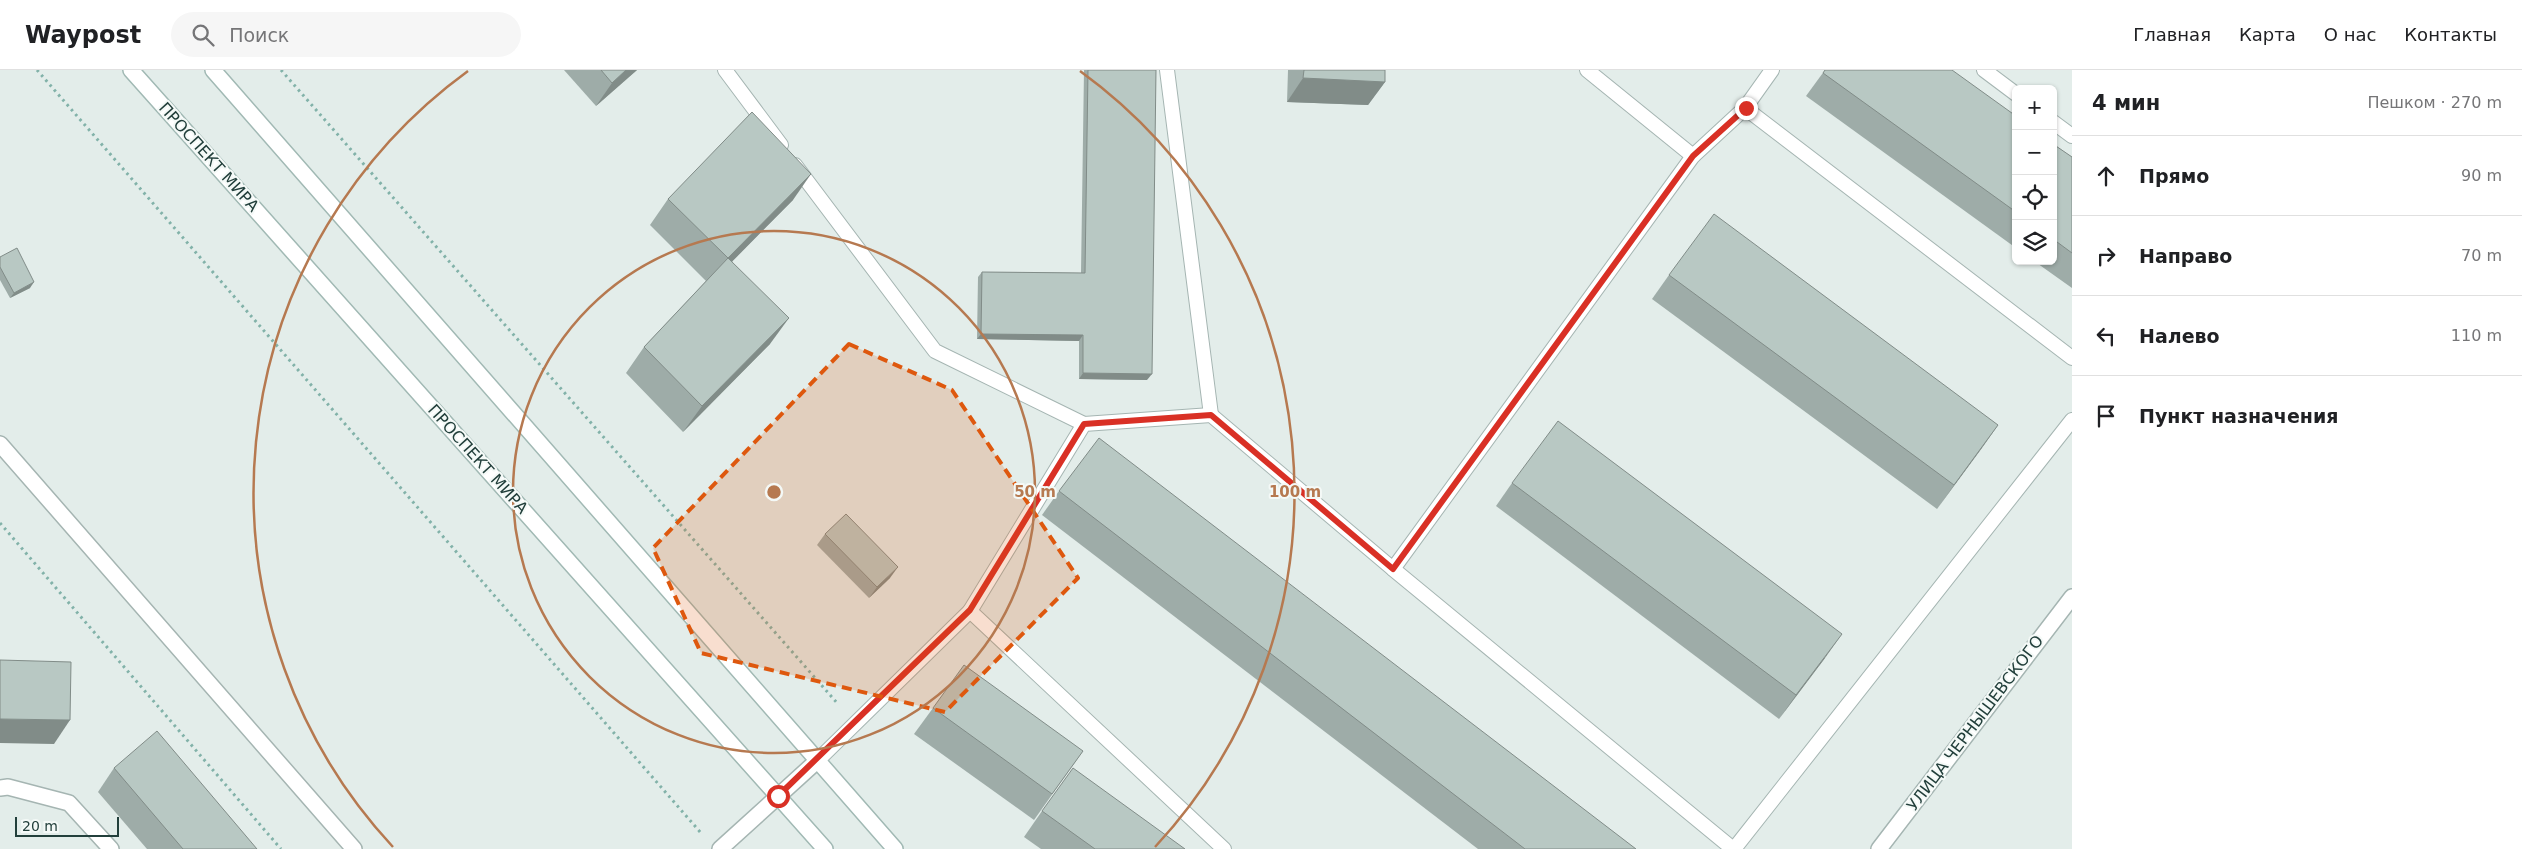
<!DOCTYPE html>
<html lang="ru">
<meta charset="utf-8">
<style>
body{margin:0;font-family:"DejaVu Sans",sans-serif;background:#f6f6f6;color:#202124}
.controls{position:absolute;right:15px;top:15px;display:grid;overflow:hidden;border-radius:8px;box-shadow:0 1px 4px #0004}
.controls button{width:45px;height:45px;display:grid;place-items:center;padding:0;border:0;border-bottom:1px solid #e0e0e0;background:#fff;color:#202124;font:25px sans-serif}
.scale{position:absolute;left:15px;bottom:12px;width:104px;box-sizing:border-box;padding-left:5px;border:2px solid #223f3b;border-top:0;font-size:14px;line-height:18px;white-space:nowrap;color:#223f3b;-webkit-text-stroke:4px #f4f9f7;paint-order:stroke}
.stop{position:absolute;width:15px;height:15px;margin:-11px;border:4px solid #d93025;border-radius:50%;background:#fff}
.stop.end{background:#d93025;border-color:#fff;box-shadow:0 1px 5px #0008}
.list{margin:0;padding:0;list-style:none}
h2{display:flex;justify-content:space-between;align-items:center;height:65px;margin:0;padding:0 20px;font-size:21px}
h2 small{font-size:16px;font-weight:400;color:#757577}
.list li{display:grid;grid-template-columns:32px 1fr auto;gap:15px;align-items:center;box-sizing:border-box;height:80px;padding:0 20px;border-top:1px solid #e0e0e0}
.list b{display:block;font-size:19px;white-space:nowrap}
.list em{font-size:16px;font-style:normal;color:#757577}
.icon{flex:none;width:28px;height:28px;fill:none;stroke:currentColor;stroke-width:2;stroke-linecap:round;stroke-linejoin:round}
.map{position:relative;flex:none;width:2072px;height:779px;overflow:hidden}
header{display:flex;align-items:center;gap:30px;box-sizing:border-box;height:70px;padding:0 25px;background:#fff;border-bottom:1px solid #e0e0e0}
header strong{font-size:24px}
nav{display:flex;gap:28px;margin-inline-start:auto;font-size:18px}
.search{width:350px;height:45px;background:#f6f6f6;display:flex;align-items:center;gap:12px;box-sizing:border-box;padding:0 18px;border-radius:28px;color:#757577;font-size:19px}
main{display:flex}
aside{flex:1;background:#fff}
.map>svg:first-child{display:block}
</style>
<header>
<strong>Waypost</strong>
<div class="search"><svg class="icon" aria-label="search" viewBox="0 0 24 24"><circle cx="10" cy="10" r="6"/><path d="M15 15l6 6"/></svg>Поиск</div>
<nav><a>Главная</a><a>Карта</a><a>О нас</a><a>Контакты</a></nav>
</header>
<main>
<div class="map">
<svg width="2072" height="779" viewBox="0 0 2072 779">
<rect width="100%" height="100%" fill="#e3edea"/>
<g fill="none" stroke-linecap="round" stroke-linejoin="round">
<defs>
<g id="service">
<path d="M 725,0 L 781,75"/>
<path d="M 1167,0 L 1211,345"/>
<path d="M 1587,0 L 1693,86"/>
<path d="M 1984,0 L 2016,24"/>
<path d="M 1745,38 L 2072,288"/>
<path d="M 2053,52 L 2072,66"/>
<path d="M 795,95 L 935,281 L 1084,354"/>
<path d="M 1393,499 L 1733,779"/>
<path d="M 970,541 L 1084,354 L 1211,345 L 1393,499 L 1693,86 L 1745,38 L 1772,0"/>
<path d="M 818,690 L 970,541 L 1224,779"/>
<path d="M 1734,779 L 2072,350"/>
</g>
<g id="minor">
<path d="M 0,374 L 354,779"/>
<path d="M 0,718 L 8,717 L 69,733 L 111,779"/>
<path d="M 720,779 L 818,690"/>
</g>
<path id="tertiary" d="M 1879,779 L 2072,527"/>
<g id="secondary">
<path d="M 131,0 L 825,779"/>
<path d="M 213,0 L 895,779"/>
</g>
</defs>
<use href="#service" stroke="#a5b5b2" stroke-width="16"/>
<use href="#minor" stroke="#a5b5b2" stroke-width="18"/>
<use href="#tertiary" stroke="#a5b5b2" stroke-width="18"/>
<use href="#secondary" stroke="#a1b9b4" stroke-width="18"/>
<g stroke="#82b2a9" stroke-width="3" stroke-dasharray="2.5 4" stroke-linecap="butt">
<path d="M 37,0 L 701,763"/>
<path d="M 281,0 L 838,634"/>
<path d="M 0,453 L 281,779"/>
</g>
<use href="#service" stroke="#fff" stroke-width="14"/>
<use href="#minor" stroke="#fff" stroke-width="15"/>
<use href="#tertiary" stroke="#fff" stroke-width="15"/>
<use href="#secondary" stroke="#fff" stroke-width="15"/>
</g>
<g fill="#9eaca8">
<path d="M 564,0 L 637,0 L 596,36 Z"/>
<path d="M 1084,0 L 1156,0 L 1147,310 L 1079,309 L 1079,271 L 977,269 L 978,207 L 982,202 L 1081,203 Z"/>
<path d="M 1288,0 L 1385,0 L 1385,12 L 1368,35 L 1287,32 Z"/>
<path d="M 1825,0 L 2016,46 L 2016,178 L 1806,26 Z"/>
<path d="M 2053,74 L 2072,87 L 2072,218 L 2034,191 L 2053,191 Z"/>
<path d="M 668,129 L 793,130 L 732,191 L 770,274 L 683,362 L 626,303 L 644,277 L 706,211 L 650,155 Z"/>
<path d="M 0,187 L 30,218 L 10,228 L 0,210 Z"/>
<path d="M 1669,205 L 1998,355 L 1937,439 L 1652,229 Z"/>
<path d="M 1512,413 L 1825,588 L 1779,649 L 1496,436 Z"/>
<path d="M 1059,421 L 1636,779 L 1478,779 L 1042,445 Z"/>
<path d="M 825,464 L 890,508 L 869,528 L 817,475 Z"/>
<path d="M 933,638 L 1083,681 L 1034,750 L 914,664 Z"/>
<path d="M 114,698 L 257,779 L 147,779 L 98,722 Z"/>
<path d="M 1042,741 L 1185,779 L 1041,779 L 1024,767 Z"/>
</g>
<g fill="#818c88">
<path d="M 626,0 L 637,0 L 596,36 L 612,13 Z"/>
<path d="M 1303,8 L 1385,12 L 1368,35 L 1287,32 Z"/>
<path d="M 811,104 L 793,130 L 710,214 L 728,188 Z"/>
<path d="M 34,212 L 30,218 L 10,228 L 14,223 Z"/>
<path d="M 789,248 L 770,274 L 683,362 L 702,336 Z"/>
<path d="M 981,264 L 1083,265 L 1079,271 L 977,269 Z"/>
<path d="M 1083,303 L 1152,304 L 1147,310 L 1079,309 Z"/>
<path d="M 1998,355 L 1982,378 L 1937,439 L 1954,415 Z"/>
<path d="M 898,497 L 890,508 L 869,528 L 877,517 Z"/>
<path d="M 1842,564 L 1825,588 L 1779,649 L 1796,625 Z"/>
<path d="M 0,649 L 70,650 L 54,674 L 0,673 Z"/>
</g>
<g fill="#b8c8c3" stroke="#818c88">
<path d="M 601,0 L 626,0 L 612,13 Z"/>
<path d="M 1088,0 L 1156,0 L 1152,304 L 1083,303 L 1083,265 L 981,264 L 982,202 L 1085,203 Z"/>
<path d="M 1304,0 L 1385,0 L 1385,12 L 1303,8 Z"/>
<path d="M 1825,0 L 1952,0 L 2016,46 L 2016,142 L 1823,3 Z"/>
<path d="M 752,42 L 811,104 L 728,188 L 668,129 Z"/>
<path d="M 2053,74 L 2072,87 L 2072,183 L 2053,169 Z"/>
<path d="M 1714,144 L 1998,355 L 1954,415 L 1669,205 Z"/>
<path d="M 17,178 L 34,212 L 14,223 L 0,197 L 0,187 Z"/>
<path d="M 728,188 L 789,248 L 702,336 L 644,277 Z"/>
<path d="M 1558,351 L 1842,564 L 1796,625 L 1512,413 Z"/>
<path d="M 1099,368 L 1636,779 L 1525,779 L 1059,421 Z"/>
<path d="M 846,444 L 898,497 L 877,517 L 825,464 Z"/>
<path d="M 0,590 L 71,592 L 70,650 L 0,649 Z"/>
<path d="M 964,595 L 1083,681 L 1052,724 L 933,638 Z"/>
<path d="M 157,661 L 257,779 L 183,779 L 114,698 Z"/>
<path d="M 1073,698 L 1185,779 L 1095,779 L 1042,741 Z"/>
</g>
<g fill="none" stroke-linecap="round" stroke-linejoin="round">
<path stroke="#d93025" stroke-width="6" d="M 778,726 L 970,540 L 1084,354 L 1211,345 L 1393,499 L 1693,86 L 1746,38"/>
</g>
<path fill="#de580e" fill-opacity="0.2" stroke="#de580e" stroke-width="4" stroke-dasharray="10 6" stroke-linejoin="round" d="M 849,274 L 952,320 L 1078,508 L 945,642 L 701,583 L 653,478 Z"/>
<g fill="none" stroke="#b67950" stroke-width="2.5">
<circle cx="774" cy="422" r="261"/>
<path d="M393 777A521 521 0 0 1 468 1M1080 1A521 521 0 0 1 1155 777"/>
</g>
<g text-anchor="middle" dominant-baseline="central" stroke-width="4" stroke-linejoin="round" paint-order="stroke">
<g font-size="16" fill="#223f3b" stroke="#f4f9f7">
<text transform="translate(209 87) rotate(48)">ПРОСПЕКТ МИРА</text>
<text transform="translate(478 389) rotate(48)">ПРОСПЕКТ МИРА</text>
<text transform="translate(1975 653) rotate(-53)">УЛИЦА ЧЕРНЫШЕВСКОГО</text>
</g>
</g>
<circle cx="774" cy="422" r="8" fill="#b67950" stroke="#f4f9f7" stroke-width="2.5"/>
<g font-size="15" text-anchor="middle" font-weight="bold" fill="#b67950" stroke="#f4f9f7" stroke-width="4" stroke-linejoin="round" paint-order="stroke">
<text x="1035" y="427">50 m</text>
<text x="1295" y="427">100 m</text>
</g>
</svg>
<div class="controls">
<button>+</button>
<button>−</button>
<button><svg class="icon" aria-label="locate" viewBox="0 0 24 24"><circle cx="12" cy="12" r="6"/><path d="M12 2v4M12 18v4M2 12h4M18 12h4"/></svg></button>
<button><svg class="icon" aria-label="layers" viewBox="0 0 24 24"><path d="M12 4l9 5-9 5-9-5zM3 14l9 5 9-5"/></svg></button>
</div>
<div class="scale">20 m</div>
<div class="stop" style="left:778px;top:726px"></div>
<div class="stop end" style="left:1746px;top:38px"></div>
</div>
<aside>
<h2>4 мин<small>Пешком · 270 m</small></h2>
<ul class="list">
<li><svg class="icon" aria-label="ahead" viewBox="0 0 24 24"><path d="M12 20V5M6 11l6-6 6 6"/></svg><div><b>Прямо</b></div><em>90 m</em></li>
<li><svg class="icon" aria-label="right" viewBox="0 0 24 24"><path d="M7 20v-9h11M14 6l5 5-5 5"/></svg><div><b>Направо</b></div><em>70 m</em></li>
<li><svg class="icon" aria-label="left" viewBox="0 0 24 24"><path d="M17 20v-9H6M10 6l-5 5 5 5"/></svg><div><b>Налево</b></div><em>110 m</em></li>
<li><svg class="icon" aria-label="arrive" viewBox="0 0 24 24"><path d="M6 21V4h12l-3 4 3 4H6"/></svg><div><b>Пункт назначения</b></div></li>
</ul>
</aside>
</main>
